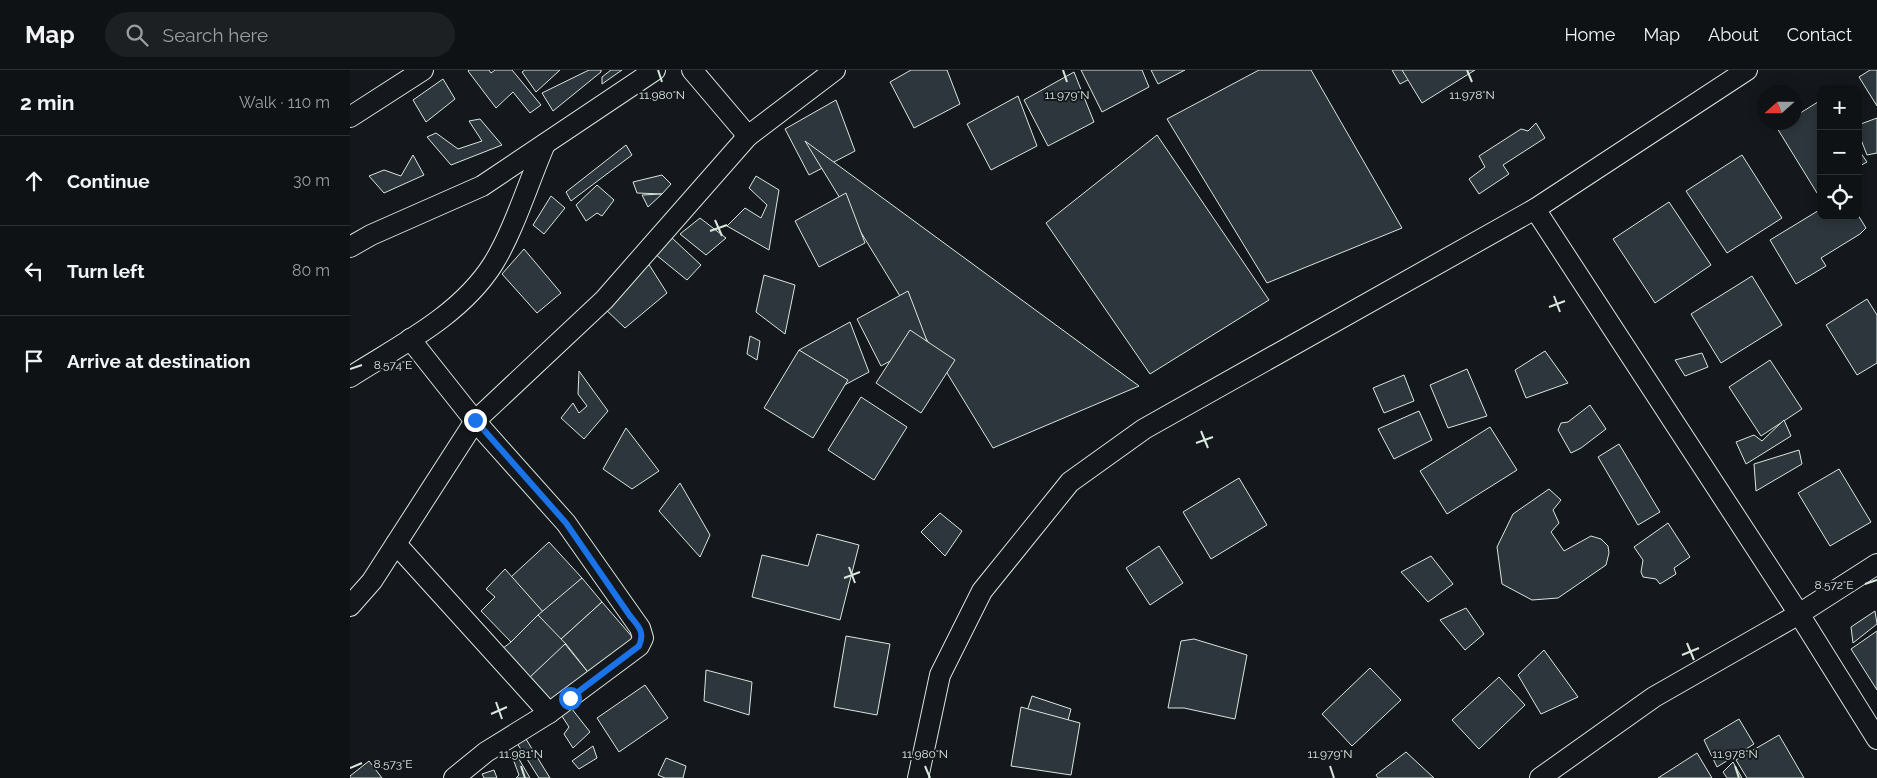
<!DOCTYPE html>
<meta charset="utf-8">
<style>
body{margin:0;font-family:Raleway,sans-serif;background:#1d2022;color:#f1f3f6}
.controls{position:absolute;right:15px;top:15px;display:grid;overflow:hidden;border-radius:10px;box-shadow:0 2px 12px #0003}
.controls button{width:45px;height:45px;display:grid;place-items:center;padding:0;border:0;border-bottom:1px solid #2f3234;background:#0f1215;color:#f1f3f6;font:25px sans-serif}
.compass{position:absolute;left:1407px;top:15px;width:45px;height:45px;border-radius:50%;background:#0f1215;box-shadow:0 2px 12px #0003;rotate:249deg}
.stop{position:absolute;width:15px;height:15px;margin:-11px;border:4px solid #1a73e8;border-radius:50%;background:#fff}
.stop.end{background:#1a73e8;border-color:#fff;box-shadow:0 1px 5px #0008}
.list{margin:0;padding:0;list-style:none}
h2{display:flex;justify-content:space-between;align-items:center;height:65px;margin:0;padding:0 20px;font-size:21px}
h2 small{font-size:16px;font-weight:400;color:#9b9ea0}
.list li{display:grid;grid-template-columns:32px 1fr auto;gap:15px;align-items:center;box-sizing:border-box;height:90px;padding:0 20px;border-top:1px solid #2f3234}
.list b{display:block;font-size:19px;white-space:nowrap}
.list em{font-size:16px;font-style:normal;color:#9b9ea0}
.icon{flex:none;width:28px;height:28px;fill:none;stroke:currentColor;stroke-width:2;stroke-linecap:round;stroke-linejoin:round}
.map{position:relative;flex:none;width:1527px;height:708px;overflow:hidden}
header{display:flex;align-items:center;gap:30px;box-sizing:border-box;height:70px;padding:0 25px;background:#0f1215;border-bottom:1px solid #2f3234}
header strong{font-size:24px}
nav{display:flex;gap:28px;margin-inline-start:auto;font-size:18px}
.search{width:350px;height:45px;background:#1d2022;display:flex;align-items:center;gap:12px;box-sizing:border-box;padding:0 18px;border-radius:28px;color:#9b9ea0;font-size:19px}
main{display:flex}
aside{flex:1;background:#0f1215}
.map>svg:first-child{display:block}
</style>
<header>
<strong>Map</strong>
<div class="search"><svg class="icon" aria-label="search" viewBox="0 0 24 24"><circle cx="10" cy="10" r="6"/><path d="M15 15l6 6"/></svg>Search here</div>
<nav><a>Home</a><a>Map</a><a>About</a><a>Contact</a></nav>
</header>
<main>
<aside>
<h2>2 min<small>Walk · 110 m</small></h2>
<ul class="list">
<li><svg class="icon" aria-label="ahead" viewBox="0 0 24 24"><path d="M12 20V5M6 11l6-6 6 6"/></svg><div><b>Continue</b></div><em>30 m</em></li>
<li><svg class="icon" aria-label="left" viewBox="0 0 24 24"><path d="M17 20v-9H6M10 6l-5 5 5 5"/></svg><div><b>Turn left</b></div><em>80 m</em></li>
<li><svg class="icon" aria-label="arrive" viewBox="0 0 24 24"><path d="M6 21V4h12l-3 4 3 4H6"/></svg><div><b>Arrive at destination</b></div></li>
</ul>
</aside>
<div class="map">
<svg width="1527" height="708" viewBox="0 0 1527 708">
<rect width="100%" height="100%" fill="#14181c"/>
<g fill="#2c363c" stroke="#d8e6dc">
<path d="M 119,0 L 139,0 L 141,3 L 145,0 L 162,0 L 191,35 L 180,43 L 163,22 L 146,38 L 118,1 Z"/>
<path d="M 175,0 L 210,0 L 186,22 L 172,2 Z"/>
<path d="M 239,0 L 251,0 L 251,2 L 203,41 L 192,23 Z"/>
<path d="M 261,0 L 272,0 L 252,14 L 252,7 Z"/>
<path d="M 561,0 L 597,0 L 610,34 L 564,58 L 540,12 Z"/>
<path d="M 731,0 L 792,0 L 799,17 L 752,42 Z"/>
<path d="M 801,0 L 835,0 L 808,14 Z"/>
<path d="M 909,0 L 961,0 L 1052,158 L 917,213 L 817,49 Z"/>
<path d="M 1042,0 L 1077,0 L 1050,14 Z"/>
<path d="M 1052,0 L 1125,0 L 1072,33 Z"/>
<path d="M 1520,0 L 1527,0 L 1527,36 L 1509,7 Z"/>
<path d="M 724,2 L 744,52 L 698,76 L 674,30 Z"/>
<path d="M 93,9 L 105,29 L 76,52 L 63,30 Z"/>
<path d="M 668,26 L 687,76 L 641,100 L 617,54 Z"/>
<path d="M 486,30 L 505,81 L 459,105 L 435,59 Z"/>
<path d="M 1471,30 L 1471,121 L 1467,123 L 1427,58 L 1436,52 L 1444,52 L 1444,47 Z"/>
<path d="M 1527,48 L 1527,83 L 1517,85 L 1508,62 L 1508,55 Z"/>
<path d="M 130,49 L 152,75 L 101,95 L 77,67 L 86,63 L 108,79 L 132,71 L 119,51 Z"/>
<path d="M 1186,53 L 1195,68 L 1153,95 L 1159,104 L 1129,124 L 1119,109 L 1135,97 L 1129,86 L 1171,59 L 1178,61 Z"/>
<path d="M 807,65 L 919,230 L 800,304 L 696,153 Z"/>
<path d="M 455,71 L 789,316 L 643,378 Z"/>
<path d="M 276,75 L 282,85 L 221,131 L 216,122 Z"/>
<path d="M 1508,79 L 1517,92 L 1508,97 Z"/>
<path d="M 63,85 L 74,105 L 34,123 L 19,106 L 34,100 L 51,106 Z"/>
<path d="M 1392,85 L 1432,148 L 1377,183 L 1336,121 Z"/>
<path d="M 312,105 L 321,114 L 312,124 L 287,123 L 283,112 Z"/>
<path d="M 406,106 L 429,120 L 419,180 L 377,156 L 395,138 L 411,148 L 417,135 L 399,118 Z"/>
<path d="M 247,115 L 264,130 L 252,146 L 247,143 L 236,151 L 226,135 Z"/>
<path d="M 496,123 L 515,173 L 469,197 L 445,151 Z"/>
<path d="M 312,124 L 298,137 L 292,125 Z"/>
<path d="M 201,126 L 215,138 L 194,164 L 183,155 Z"/>
<path d="M 1319,132 L 1361,195 L 1305,233 L 1263,169 Z"/>
<path d="M 1471,139 L 1471,146 L 1508,146 L 1508,145 L 1516,158 L 1510,164 L 1471,188 L 1476,196 L 1446,214 L 1420,170 Z"/>
<path d="M 350,148 L 376,168 L 356,185 L 330,164 Z"/>
<path d="M 322,168 L 351,195 L 337,210 L 305,184 Z"/>
<path d="M 174,179 L 211,223 L 187,243 L 152,204 Z"/>
<path d="M 298,193 L 317,223 L 275,258 L 252,236 Z"/>
<path d="M 414,205 L 445,215 L 435,264 L 406,242 Z"/>
<path d="M 1402,206 L 1432,255 L 1371,293 L 1341,244 Z"/>
<path d="M 558,221 L 577,271 L 531,296 L 507,249 Z"/>
<path d="M 1517,229 L 1527,245 L 1527,293 L 1507,305 L 1476,255 Z"/>
<path d="M 500,252 L 519,302 L 474,326 L 449,280 Z"/>
<path d="M 560,260 L 605,290 L 571,343 L 526,313 Z"/>
<path d="M 400,266 L 410,271 L 407,290 L 397,284 Z"/>
<path d="M 449,280 L 498,310 L 463,368 L 414,338 Z"/>
<path d="M 1195,281 L 1218,313 L 1176,328 L 1165,300 Z"/>
<path d="M 1352,283 L 1358,297 L 1335,306 L 1325,290 Z"/>
<path d="M 1420,290 L 1452,339 L 1411,366 L 1379,317 Z"/>
<path d="M 1117,299 L 1137,346 L 1098,358 L 1080,315 Z"/>
<path d="M 229,301 L 258,341 L 234,369 L 211,348 L 223,333 L 229,343 L 237,336 L 228,324 Z"/>
<path d="M 1054,305 L 1064,331 L 1034,343 L 1023,318 Z"/>
<path d="M 511,327 L 557,357 L 524,410 L 478,380 Z"/>
<path d="M 1240,335 L 1256,359 L 1231,378 L 1221,383 L 1208,360 L 1211,353 L 1218,352 Z"/>
<path d="M 1069,341 L 1082,370 L 1044,389 L 1028,359 Z"/>
<path d="M 1434,350 L 1441,366 L 1396,394 L 1386,372 L 1404,365 L 1412,371 Z"/>
<path d="M 1140,357 L 1167,400 L 1097,444 L 1070,401 Z"/>
<path d="M 276,358 L 309,401 L 282,419 L 253,399 Z"/>
<path d="M 1269,374 L 1310,442 L 1288,455 L 1248,387 Z"/>
<path d="M 1449,380 L 1452,394 L 1406,421 L 1404,394 Z"/>
<path d="M 1489,399 L 1521,452 L 1480,476 L 1448,423 Z"/>
<path d="M 889,408 L 917,455 L 861,489 L 833,442 Z"/>
<path d="M 330,413 L 360,465 L 350,487 L 309,441 Z"/>
<path d="M 1199,419 L 1211,430 L 1203,440 L 1209,453 L 1201,462 L 1214,481 L 1241,466 L 1251,469 L 1258,476 L 1259,483 L 1256,495 L 1208,528 L 1182,530 L 1152,514 L 1147,477 L 1163,444 Z"/>
<path d="M 590,443 L 612,461 L 595,486 L 571,462 Z"/>
<path d="M 1318,453 L 1340,487 L 1324,498 L 1326,504 L 1310,514 L 1306,509 L 1293,507 L 1291,502 L 1293,490 L 1284,477 Z"/>
<path d="M 467,464 L 509,475 L 490,550 L 402,527 L 412,485 L 458,496 Z"/>
<path d="M 199,472 L 232,508 L 194,543 L 161,507 Z"/>
<path d="M 809,476 L 833,513 L 800,535 L 776,498 Z"/>
<path d="M 1081,486 L 1103,514 L 1078,532 L 1051,502 Z"/>
<path d="M 155,499 L 194,543 L 188,545 L 161,572 L 131,541 L 145,527 L 136,519 Z"/>
<path d="M 232,508 L 252,532 L 210,570 L 188,545 Z"/>
<path d="M 252,532 L 284,569 L 241,606 L 216,574 L 210,570 Z"/>
<path d="M 1116,538 L 1134,564 L 1115,580 L 1090,550 Z"/>
<path d="M 1525,541 L 1527,554 L 1503,573 L 1501,557 Z"/>
<path d="M 188,545 L 216,574 L 179,608 L 152,579 L 161,572 Z"/>
<path d="M 1527,561 L 1527,620 L 1501,579 Z"/>
<path d="M 496,566 L 540,574 L 527,645 L 484,637 Z"/>
<path d="M 844,569 L 897,585 L 885,649 L 834,638 L 818,638 L 831,571 Z"/>
<path d="M 215,574 L 241,606 L 205,636 L 179,608 Z"/>
<path d="M 1194,580 L 1228,627 L 1191,644 L 1168,605 Z"/>
<path d="M 1020,598 L 1051,630 L 1002,676 L 972,644 Z"/>
<path d="M 356,600 L 402,612 L 399,645 L 354,631 Z"/>
<path d="M 1149,607 L 1175,635 L 1129,679 L 1102,650 Z"/>
<path d="M 295,615 L 318,648 L 269,682 L 247,648 Z"/>
<path d="M 682,626 L 721,639 L 706,694 L 665,678 Z"/>
<path d="M 218,634 L 240,662 L 223,678 L 214,664 L 219,657 L 208,640 Z"/>
<path d="M 671,637 L 730,653 L 721,705 L 661,696 Z"/>
<path d="M 1389,649 L 1404,674 L 1367,697 L 1354,670 Z"/>
<path d="M 1429,665 L 1454,708 L 1397,708 L 1386,690 Z"/>
<path d="M 176,669 L 200,708 L 189,708 L 165,670 Z"/>
<path d="M 243,676 L 247,688 L 229,699 L 222,691 Z"/>
<path d="M 1056,682 L 1084,708 L 1028,708 L 1026,705 Z"/>
<path d="M 1347,683 L 1362,708 L 1308,708 Z"/>
<path d="M 166,684 L 180,708 L 166,708 L 169,705 L 162,686 Z"/>
<path d="M 316,688 L 336,696 L 333,708 L 315,708 L 308,705 Z"/>
<path d="M 19,691 L 32,708 L 0,708 L 0,706 Z"/>
<path d="M 1383,692 L 1392,708 L 1377,708 L 1373,702 Z"/>
<path d="M 144,700 L 147,708 L 134,708 L 132,704 Z"/>
</g>
<g fill="none" stroke-linecap="round" stroke-linejoin="round">
<defs>
<g id="street">
<path d="M 342,0 L 398,66"/>
<path d="M 1397,0 L 1185,139 L 1449,544 L 1527,669"/>
<path d="M 0,47 L 73,0"/>
<path d="M 0,177 L 21,165 L 132,116 L 305,0"/>
<path d="M 60,269 L 125,351 L 216,453 L 290,558 L 293,568 L 289,576 L 199,643 L 136,682 L 104,708"/>
<path d="M 0,307 C 50,275 110,246 143,194 C 164,160 179,111 195,74"/>
<path d="M 46,474 L 199,643"/>
<path d="M 0,536 L 22,511 L 125,351 L 254,230 L 398,66 L 485,0"/>
<path d="M 568,708 L 590,605 L 632,521 L 720,412 L 794,359 L 1185,139"/>
<path d="M 1190,708 L 1304,627 L 1449,544 L 1527,494"/>
</g>
</defs>
<use href="#street" stroke="#d8e6dc" stroke-width="22"/>
<use href="#street" stroke="#14181c" stroke-width="20"/>
</g>
<g fill="none" stroke-linecap="round" stroke-linejoin="round">
<path stroke="#1a73e8" stroke-width="6" d="M 125,350 L 216,453 L 280,546 C 289,557 295,562 289,576 L 220,628"/>
</g>
<path fill="none" stroke="#d8e6dc" stroke-width="2" d="M 308,0 L 312,12M 713,0 L 717,12M 1117,0 L 1122,12M 365,150 L 372,166M 360,161 L 377,155M 1204,226 L 1210,242M 1199,237 L 1215,231M 0,299 L 12,295M 851,361 L 858,378M 846,373 L 863,367M 499,497 L 505,513M 494,508 L 510,502M 1515,514 L 1527,510M 1337,573 L 1344,590M 1332,585 L 1349,578M 146,632 L 152,649M 141,644 L 157,637M 171,696 L 175,708M 575,696 L 580,708M 980,696 L 984,708M 1385,696 L 1389,708M 0,698 L 12,693"/>
<g font-size="12" text-anchor="middle" fill="#d8e6dc" stroke="#14181c" stroke-width="4" stroke-linejoin="round" paint-order="stroke">
<text x="312" y="29">11.980°N</text>
<text x="717" y="29">11.979°N</text>
<text x="1122" y="29">11.978°N</text>
<text x="43" y="299">8.574°E</text>
<text x="1484" y="519">8.572°E</text>
<text x="171" y="688">11.981°N</text>
<text x="575" y="688">11.980°N</text>
<text x="980" y="688">11.979°N</text>
<text x="1385" y="688">11.978°N</text>
<text x="43" y="698">8.573°E</text>
</g>
</svg>
<div class="controls">
<button>+</button>
<button>−</button>
<button><svg class="icon" aria-label="locate" viewBox="0 0 24 24"><circle cx="12" cy="12" r="6"/><path d="M12 2v4M12 18v4M2 12h4M18 12h4"/></svg></button>
</div>
<svg class="compass" viewBox="-18 -18 36 36"><path d="M0-13l5 13h-10z" fill="#e53935"/><path d="M0 13l5-13h-10z" fill="#9b9ea0"/></svg>
<div class="stop" style="left:220px;top:628px"></div>
<div class="stop end" style="left:125px;top:350px"></div>
</div>
</main>
